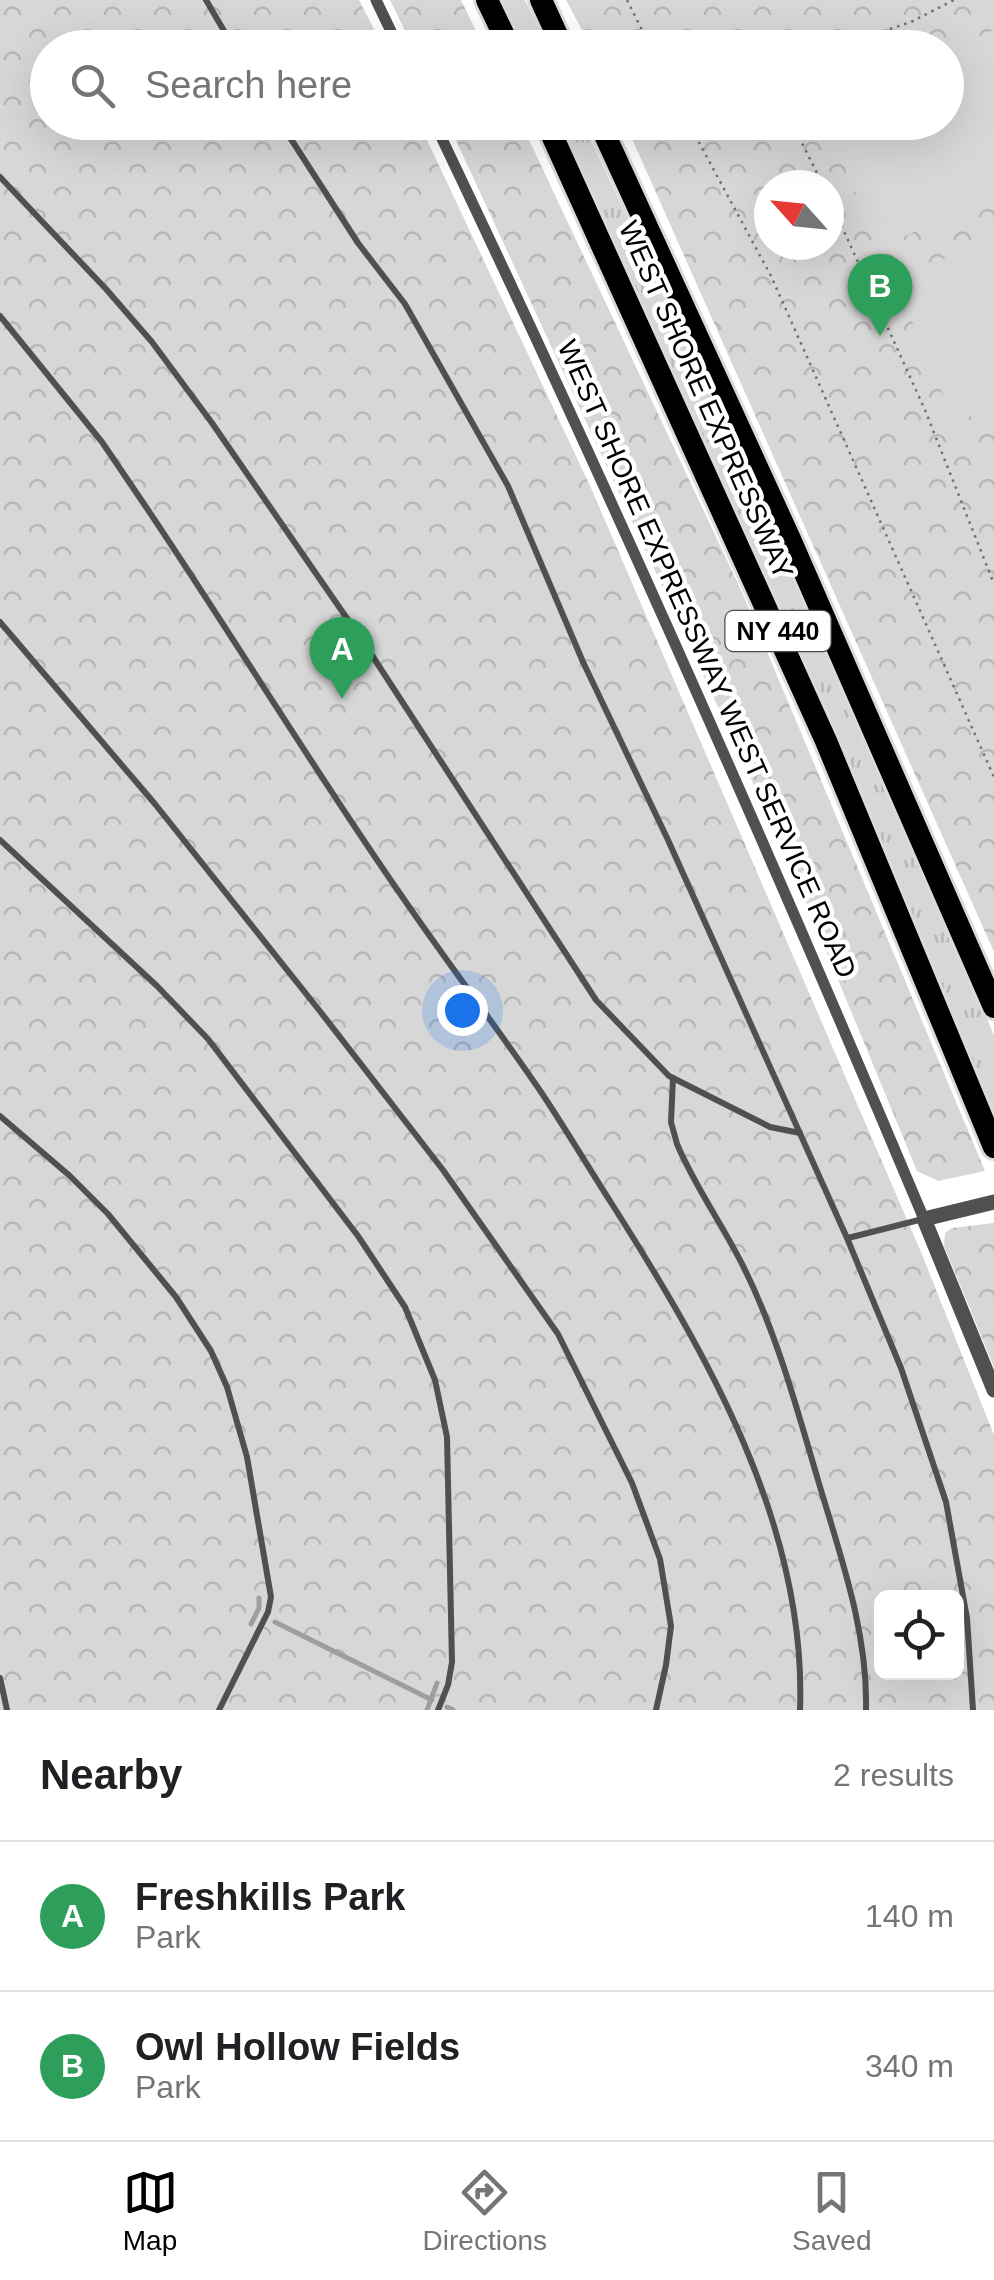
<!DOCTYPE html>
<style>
body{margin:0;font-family:Helvetica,sans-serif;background:#f6f6f6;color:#202124}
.controls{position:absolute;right:30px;bottom:30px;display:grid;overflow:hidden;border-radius:15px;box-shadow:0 10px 40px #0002}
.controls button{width:90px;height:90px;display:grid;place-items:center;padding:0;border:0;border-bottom:2px solid #e0e0e0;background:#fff;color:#202124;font:50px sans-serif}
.compass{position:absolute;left:754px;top:170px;width:90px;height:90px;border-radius:50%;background:#fff;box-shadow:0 10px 40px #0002;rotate:297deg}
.you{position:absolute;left:462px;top:1010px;width:35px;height:35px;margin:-25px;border:8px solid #fff;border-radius:50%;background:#1a73e8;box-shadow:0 0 0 15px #1a73e833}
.badge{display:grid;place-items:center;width:65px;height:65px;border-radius:50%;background:#000;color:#fff;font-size:32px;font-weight:700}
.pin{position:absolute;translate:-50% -82px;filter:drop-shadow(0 2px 5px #0008)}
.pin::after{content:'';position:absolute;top:52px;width:35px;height:30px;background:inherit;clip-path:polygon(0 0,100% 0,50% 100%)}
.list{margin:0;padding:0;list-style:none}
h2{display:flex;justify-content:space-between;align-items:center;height:130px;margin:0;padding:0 40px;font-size:42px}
h2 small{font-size:32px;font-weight:400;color:#757577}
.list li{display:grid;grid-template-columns:65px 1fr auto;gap:30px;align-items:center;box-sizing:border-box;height:150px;padding:0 40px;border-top:2px solid #e0e0e0}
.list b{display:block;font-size:38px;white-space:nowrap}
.list p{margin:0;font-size:32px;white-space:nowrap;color:#757577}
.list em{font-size:32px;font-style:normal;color:#757577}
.icon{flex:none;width:55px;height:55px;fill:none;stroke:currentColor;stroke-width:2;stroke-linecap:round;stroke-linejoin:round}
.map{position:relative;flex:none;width:994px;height:1710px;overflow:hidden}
.search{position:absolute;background:#fff;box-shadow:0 10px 40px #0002;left:30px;right:30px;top:30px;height:110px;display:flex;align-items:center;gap:25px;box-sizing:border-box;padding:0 35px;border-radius:55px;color:#757577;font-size:38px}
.sheet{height:430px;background:#fff}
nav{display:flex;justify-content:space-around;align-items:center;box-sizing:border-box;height:140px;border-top:2px solid #e0e0e0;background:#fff;font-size:28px;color:#757577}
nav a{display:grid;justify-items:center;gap:5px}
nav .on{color:#000}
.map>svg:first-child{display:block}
</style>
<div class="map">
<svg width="994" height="1710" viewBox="0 0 994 1710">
<defs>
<pattern id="grass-tufts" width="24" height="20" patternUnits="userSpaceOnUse" patternTransform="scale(2.5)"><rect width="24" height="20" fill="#d7d7d7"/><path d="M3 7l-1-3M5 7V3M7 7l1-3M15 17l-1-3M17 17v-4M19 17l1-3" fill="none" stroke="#b7b7b7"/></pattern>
<pattern id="park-crowns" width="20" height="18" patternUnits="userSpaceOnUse" patternTransform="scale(2.5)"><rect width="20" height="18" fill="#d7d7d7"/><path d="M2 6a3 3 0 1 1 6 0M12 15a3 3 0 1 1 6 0" fill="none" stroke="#b7b7b7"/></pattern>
</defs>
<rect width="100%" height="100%" fill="#fff"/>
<g fill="url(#grass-tufts)">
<path d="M 495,0 L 525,0 L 548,47 L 518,47 Z"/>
<path d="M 554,123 L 583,123 L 743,464 L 972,981 L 994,1036 L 994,1116 L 940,986 Z"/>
</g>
<g fill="url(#park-crowns)" fill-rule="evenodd">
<path d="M 0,0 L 359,0 L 383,47 L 48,48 L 48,122 L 419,123 L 591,488 L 921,1252 L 994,1435 L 994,1710 L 0,1710 ZM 882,1598 L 956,1598 L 956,1672 L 882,1672 Z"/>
<path d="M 390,0 L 461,0 L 484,47 L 413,47 Z"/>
<path d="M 566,0 L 994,0 L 994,952 L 625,123 L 946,122 L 946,48 L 591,47 ZM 769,185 L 829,185 L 829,245 L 769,245 Z"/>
<path d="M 448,123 L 521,123 L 742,592 L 985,1171 L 938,1181 L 917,1171 L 789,861 Z"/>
<path d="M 994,1223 L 994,1367 L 944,1246 L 945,1233 L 952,1228 Z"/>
</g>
<g fill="#d7d7d7">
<path d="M 994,30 L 994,198 L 879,247 L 826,123 L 946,122 L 947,50 Z"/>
<path d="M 994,238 L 994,406 L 955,423 L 895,280 Z"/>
</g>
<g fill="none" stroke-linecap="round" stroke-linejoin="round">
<g stroke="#9e9e9e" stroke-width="5">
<path d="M 275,1622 L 432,1700"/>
<path d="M 251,1624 L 259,1608 L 259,1598"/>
<path d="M 447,1707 L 453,1710"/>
<path d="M 427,1710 L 437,1683"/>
</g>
<defs>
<g id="motorway">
<path d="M 487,0 L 510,48"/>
<path d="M 541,0 L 563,48"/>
<path d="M 546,122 L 826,741 L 994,1147"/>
<path d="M 599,122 L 790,539 L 994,1007"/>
</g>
</defs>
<use href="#motorway" stroke="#dbdbdb" stroke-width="28"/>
<g stroke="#727272" stroke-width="2.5" stroke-dasharray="2.5 5" stroke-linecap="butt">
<path d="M 627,0 L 651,48"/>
<path d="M 833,48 L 911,22 L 954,0"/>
<path d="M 688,122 L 771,276 L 994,777"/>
<path d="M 796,122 L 801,141 L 823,185"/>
<path d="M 829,198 L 925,410 L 994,584"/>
</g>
<g stroke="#505050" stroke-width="6">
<path d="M 206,0 L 234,48"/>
<path d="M 280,122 L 358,243 L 405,304 L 508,486 L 583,662 L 668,840 L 847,1238 L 901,1368 L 946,1502 L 967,1618 L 973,1710"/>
<path d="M 0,177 L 106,289 L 152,342 L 212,423 L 364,643 L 596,1000 L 669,1076 L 770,1127 L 800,1133"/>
<path d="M 0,316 L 102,442 L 144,504 C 231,633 312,767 401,895 C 447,962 496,1026 541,1092 C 565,1128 587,1165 610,1201 C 706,1352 807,1525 800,1710"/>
<path d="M 0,622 L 155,804 L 319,1010 L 443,1170 L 558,1334 L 632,1483 L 660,1559 L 671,1626 L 666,1665 L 656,1710"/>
<path d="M 0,840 L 157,986 L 208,1039 L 358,1236 L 405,1307 L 435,1380 L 447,1437 L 452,1662 L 448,1685 L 438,1710"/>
<path d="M 673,1078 L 671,1122 L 677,1144 C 696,1189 725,1228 746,1272 C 778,1338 797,1409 818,1480 C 840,1555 868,1631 866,1710"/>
<path d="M 0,1116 L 70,1176 L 108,1214 L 176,1297 L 211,1351 L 227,1387 L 247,1457 L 271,1597 L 268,1612 L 219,1710"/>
<path d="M 848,1238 L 923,1219"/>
<path d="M 0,1678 L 7,1710"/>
</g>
<g stroke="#505050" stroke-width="11">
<path d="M 376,0 L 399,48"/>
<path d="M 434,122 C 607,484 769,850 924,1219"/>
</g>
<path stroke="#505050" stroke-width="15" d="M 994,1202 L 924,1219 L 994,1390"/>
<use href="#motorway" stroke="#000" stroke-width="22"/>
</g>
<g text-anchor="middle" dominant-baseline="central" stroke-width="9" stroke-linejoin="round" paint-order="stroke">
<rect fill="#fff" stroke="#4c4c4c" stroke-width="2.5" x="725.5" y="611" width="105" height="40" rx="8"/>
<g font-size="25" font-weight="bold" fill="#000">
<text x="778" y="631">NY 440</text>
</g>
<g font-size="28" fill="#000" stroke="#fff">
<text transform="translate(706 400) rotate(66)">WEST SHORE EXPRESSWAY</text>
<text transform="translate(707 659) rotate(66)">WEST SHORE EXPRESSWAY WEST SERVICE ROAD</text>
</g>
</g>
</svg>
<div class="controls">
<button><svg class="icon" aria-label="locate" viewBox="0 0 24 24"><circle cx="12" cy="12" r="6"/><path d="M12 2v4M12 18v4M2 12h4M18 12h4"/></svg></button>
</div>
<svg class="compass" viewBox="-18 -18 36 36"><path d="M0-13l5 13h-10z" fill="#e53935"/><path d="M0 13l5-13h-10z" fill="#757577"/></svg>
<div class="you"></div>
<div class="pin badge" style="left:342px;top:699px;background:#2e9e5b">A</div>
<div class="pin badge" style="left:880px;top:336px;background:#2e9e5b">B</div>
<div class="search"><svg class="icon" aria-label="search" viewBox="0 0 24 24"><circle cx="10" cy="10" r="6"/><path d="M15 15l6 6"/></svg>Search here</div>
</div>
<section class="sheet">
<h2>Nearby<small>2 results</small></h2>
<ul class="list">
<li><span class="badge" style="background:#2e9e5b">A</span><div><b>Freshkills Park</b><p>Park</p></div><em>140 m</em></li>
<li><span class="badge" style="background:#2e9e5b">B</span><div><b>Owl Hollow Fields</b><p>Park</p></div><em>340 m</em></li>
</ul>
</section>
<nav>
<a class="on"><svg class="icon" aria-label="map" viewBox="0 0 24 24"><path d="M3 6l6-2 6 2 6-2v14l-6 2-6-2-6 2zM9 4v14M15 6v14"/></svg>Map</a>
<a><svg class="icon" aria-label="directions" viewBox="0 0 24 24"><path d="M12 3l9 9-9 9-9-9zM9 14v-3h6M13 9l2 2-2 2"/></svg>Directions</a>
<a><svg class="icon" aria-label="saved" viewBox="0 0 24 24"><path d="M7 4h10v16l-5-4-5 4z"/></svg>Saved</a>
</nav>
